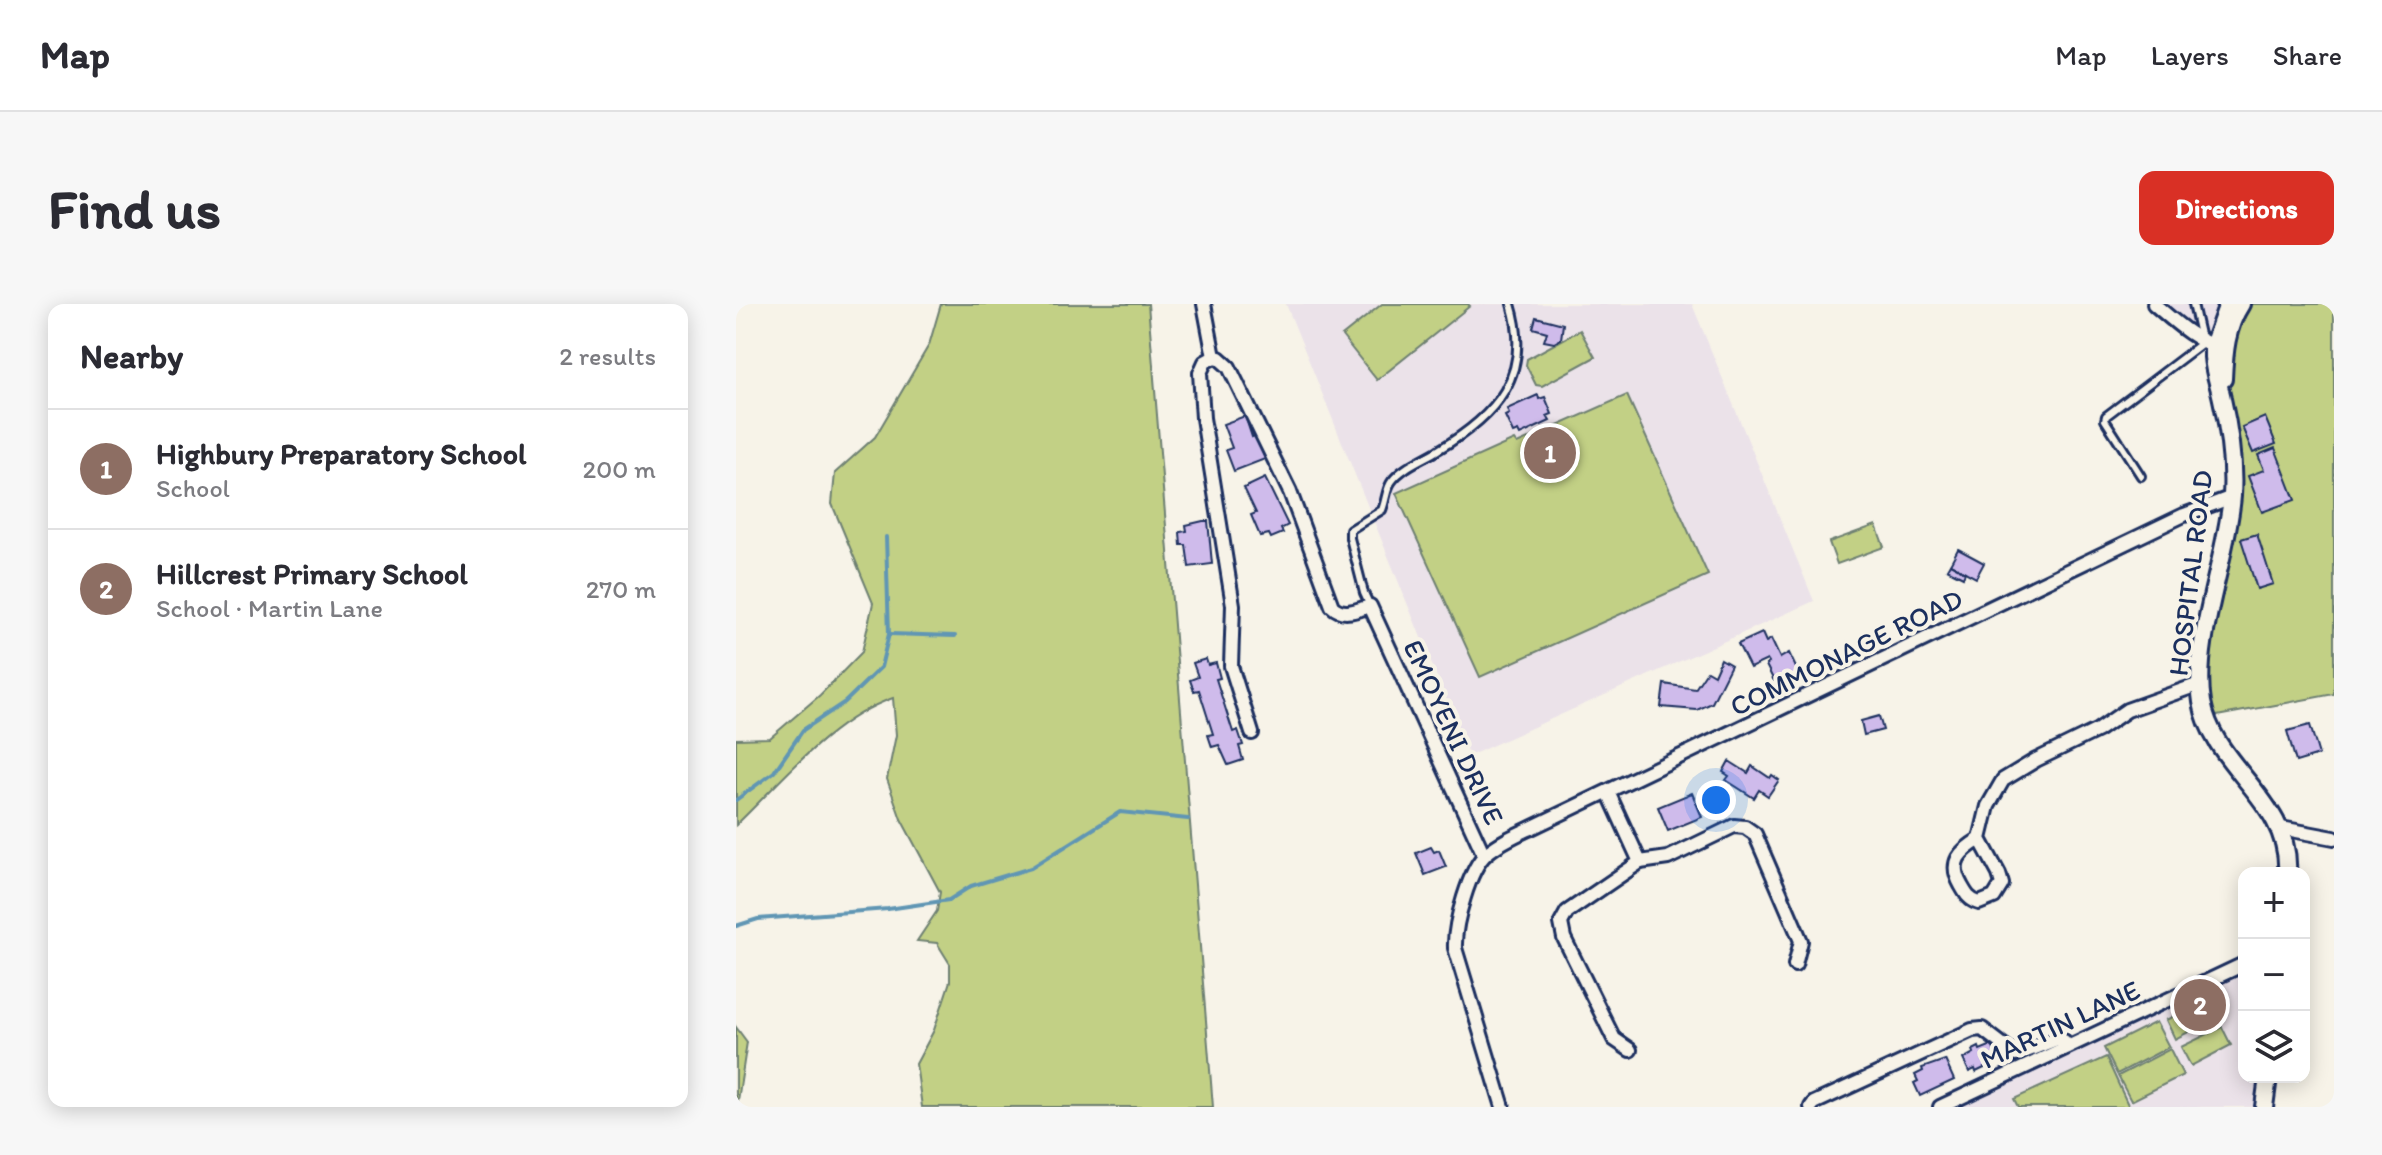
<!DOCTYPE html>
<meta charset="utf-8">
<style>
body{margin:0;font-family:Itim,sans-serif;background:#f7f7f7;color:#2b2b33}
.controls{position:absolute;right:24px;bottom:24px;display:grid;overflow:hidden;border-radius:16px;box-shadow:0 4px 20px #0003}
.controls button{width:72px;height:72px;display:grid;place-items:center;padding:0;border:0;border-bottom:2px solid #e1e1e2;background:#fff;color:#2b2b33;font:40px sans-serif}
.you{position:absolute;left:980px;top:496px;width:28px;height:28px;margin:-20px;border:6px solid #fff;border-radius:50%;background:#1a73e8;box-shadow:0 0 0 12px #1a73e833}
.badge{display:grid;place-items:center;width:52px;height:52px;border-radius:50%;background:#d93025;color:#fff;font-size:26px;font-weight:700}
.pin{position:absolute;translate:-50% -50%;border:4px solid #fff;box-shadow:0 2px 8px #0006}
.list{margin:0;padding:0;list-style:none}
h2{display:flex;justify-content:space-between;align-items:center;height:104px;margin:0;padding:0 32px;font-size:34px}
h2 small{font-size:26px;font-weight:400;color:#7c7c81}
.list li{display:grid;grid-template-columns:52px 1fr auto;gap:24px;align-items:center;box-sizing:border-box;height:120px;padding:0 32px;border-top:2px solid #e1e1e2}
.list b{display:block;font-size:30px;white-space:nowrap}
.list p{margin:0;font-size:26px;white-space:nowrap;color:#7c7c81}
.list em{font-size:26px;font-style:normal;color:#7c7c81}
.icon{flex:none;width:44px;height:44px;fill:none;stroke:currentColor;stroke-width:2;stroke-linecap:round;stroke-linejoin:round}
.map{position:relative;flex:none;width:1598px;height:803px;overflow:hidden;border-radius:16px}
header{display:flex;align-items:center;gap:48px;box-sizing:border-box;height:112px;padding:0 40px;background:#fff;border-bottom:2px solid #e1e1e2}
header strong{font-size:38px}
nav{display:flex;gap:44px;margin-inline-start:auto;font-size:28px}
.intro{display:flex;align-items:center;justify-content:space-between;box-sizing:border-box;height:192px;padding:0 48px}
h1{margin:0;font-size:56px}
.button{padding:20px 36px;border-radius:16px;background:#d93025;color:#fff;font-size:28px;font-weight:700}
main{display:flex;gap:48px;padding:0 48px}
aside{flex:1;background:#fff;border-radius:16px;box-shadow:0 4px 20px #0003}
.map>svg:first-child{display:block}
</style>
<header>
<strong>Map</strong>
<nav><a>Map</a><a>Layers</a><a>Share</a></nav>
</header>
<div class="intro"><h1>Find us</h1><a class="button">Directions</a></div>
<main>
<aside>
<h2>Nearby<small>2 results</small></h2>
<ul class="list">
<li><span class="badge" style="background:#8d6e63">1</span><div><b>Highbury Preparatory School</b><p>School</p></div><em>200 m</em></li>
<li><span class="badge" style="background:#8d6e63">2</span><div><b>Hillcrest Primary School</b><p>School · Martin Lane</p></div><em>270 m</em></li>
</ul>
</aside>
<div class="map">
<svg width="1598" height="803" viewBox="0 0 1598 803">
<rect width="100%" height="100%" fill="#f7f3e8"/>
<filter id="ink" filterUnits="userSpaceOnUse"><feTurbulence type="fractalNoise" baseFrequency=".0125" numOctaves="2"/><feDisplacementMap in="SourceGraphic" scale="16" xChannelSelector="R" yChannelSelector="G"/><feConvolveMatrix kernelMatrix="1 2 1 2 8 2 1 2 1" color-interpolation-filters="sRGB"/></filter>
<g filter="url(#ink)">
<g fill="#ebe2e9">
<path d="M 550,0 L 956,0 L 1078,297 L 733,452 Z"/>
<path d="M 1418,0 L 1505,0 L 1489,44 Z"/>
<path d="M 1508,660 L 1508,773 L 1532,773 L 1528,803 L 1204,803 Z"/>
</g>
<g fill="#c2d085" stroke="#6e8072" stroke-width="2">
<path d="M 205,0 L 412,0 L 477,803 L 186,803 L 180,760 L 198,726 L 214,677 L 214,660 L 201,639 L 181,637 L 201,607 L 204,588 L 165,515 L 151,475 L 160,431 L 157,394 C 94,416 48,475 0,521 L 0,435 L 34,434 L 84,391 L 126,348 L 137,299 L 96,200 L 99,169 L 139,133 L 193,41 Z"/>
<path d="M 646,0 L 732,0 L 734,2 L 641,76 L 606,32 Z"/>
<path d="M 1505,0 L 1598,0 L 1598,390 L 1470,414 L 1466,395 L 1496,193 L 1486,95 Z"/>
<path d="M 844,26 L 859,53 L 806,82 L 800,81 L 790,61 L 791,55 Z"/>
<path d="M 891,91 L 972,271 L 744,373 L 660,189 L 778,136 L 781,140 Z"/>
<path d="M 1140,221 L 1148,243 L 1101,260 L 1093,238 Z"/>
<path d="M 1470,696 L 1480,714 L 1439,735 L 1430,716 Z"/>
<path d="M 1420,718 L 1433,743 L 1381,770 L 1368,744 Z"/>
<path d="M 0,723 L 11,738 L 1,803 L 0,803 Z"/>
<path d="M 1486,723 L 1495,741 L 1455,762 L 1445,743 Z"/>
<path d="M 1434,745 L 1447,771 L 1395,797 L 1382,772 Z"/>
<path d="M 1370,753 L 1393,803 L 1282,803 L 1278,795 Z"/>
</g>
<g fill="none" stroke-linecap="round" stroke-linejoin="round">
<g stroke="#6096b4" stroke-width="4">
<path d="M 154,330 L 219,332"/>
<path d="M 0,496 L 38,468 L 67,426 L 109,398 L 145,363 L 153,330 L 150,233"/>
<path d="M 0,622 L 22,615 L 152,605 L 213,596 L 235,582 L 295,564 L 384,508 L 452,515"/>
</g>
</g>
<g fill="#cfbbeb" stroke="#1b2f5e" stroke-width="2">
<path d="M 800,13 L 827,20 L 825,35 L 818,39 L 808,37 L 811,28 L 797,24 Z"/>
<path d="M 802,91 L 803,95 L 809,93 L 816,110 L 811,112 L 814,117 L 784,131 L 782,127 L 777,129 L 769,112 L 773,110 L 771,105 Z"/>
<path d="M 509,112 L 516,133 L 520,131 L 529,155 L 498,167 L 490,146 L 496,144 L 487,120 Z"/>
<path d="M 1529,113 L 1540,140 L 1517,149 L 1506,123 Z"/>
<path d="M 1539,144 L 1559,196 L 1526,208 L 1512,172 L 1528,166 L 1522,151 Z"/>
<path d="M 529,174 L 552,221 L 545,225 L 547,229 L 535,234 L 533,230 L 524,232 L 515,211 L 520,209 L 508,184 Z"/>
<path d="M 467,217 L 472,217 L 476,260 L 453,263 L 450,241 L 445,241 L 444,228 L 451,227 L 450,221 Z"/>
<path d="M 1521,230 L 1537,280 L 1521,285 L 1505,235 Z"/>
<path d="M 1222,245 L 1248,259 L 1240,274 L 1214,260 Z"/>
<path d="M 1214,260 L 1229,268 L 1227,273 L 1211,265 Z"/>
<path d="M 1026,329 L 1030,338 L 1035,335 L 1044,354 L 1053,349 L 1063,370 L 1040,381 L 1030,361 L 1033,359 L 1031,356 L 1014,364 L 1002,340 Z"/>
<path d="M 470,355 L 472,361 L 480,359 L 484,374 L 480,375 L 497,428 L 502,426 L 507,441 L 503,442 L 507,456 L 492,461 L 483,441 L 476,443 L 472,431 L 477,430 L 463,386 L 458,387 L 454,376 L 462,373 L 457,359 Z"/>
<path d="M 985,355 L 995,361 L 976,399 L 961,406 L 925,403 L 928,380 L 959,385 L 971,367 L 978,371 Z"/>
<path d="M 1143,412 L 1147,426 L 1128,431 L 1125,417 Z"/>
<path d="M 1574,421 L 1583,451 L 1560,458 L 1551,427 Z"/>
<path d="M 993,457 L 1012,469 L 1016,462 L 1034,474 L 1036,471 L 1043,476 L 1032,492 L 1023,486 L 1018,494 L 990,476 L 993,472 L 987,468 Z"/>
<path d="M 956,489 L 966,513 L 932,527 L 922,503 Z"/>
<path d="M 695,543 L 698,548 L 703,546 L 710,563 L 689,571 L 680,549 Z"/>
<path d="M 1256,741 L 1263,757 L 1240,768 L 1239,765 L 1233,768 L 1227,755 L 1238,749 L 1237,746 L 1243,743 L 1244,746 Z"/>
<path d="M 1209,756 L 1218,776 L 1184,792 L 1178,779 L 1182,777 L 1179,771 L 1187,767 L 1186,764 Z"/>
</g>
<g fill="none" stroke-linecap="round" stroke-linejoin="round">
<defs>
<g id="service">
<path d="M 1457,0 L 1465,35"/>
<path d="M 1405,172 L 1369,116 L 1370,112 L 1469,37"/>
<path d="M 634,302 L 628,289 L 614,234 L 614,226 L 646,206 C 650,197 650,184 656,177 C 666,163 688,155 702,146 C 760,112 797,71 775,0"/>
</g>
<g id="minor">
<path d="M 468,0 L 478,53"/>
<path d="M 1418,0 C 1437,16 1460,38 1485,44"/>
<path d="M 516,429 L 495,362 L 497,301 L 467,114 L 464,69 L 469,58 L 478,53 L 483,54 L 493,63 L 554,188 L 596,302 C 607,313 621,306 634,302 L 748,551"/>
<path d="M 872,488 L 904,558 L 932,554 L 998,522 L 1009,523 L 1019,530 L 1065,637 L 1059,661"/>
<path d="M 1545,524 L 1598,534"/>
<path d="M 1244,535 C 1224,547 1212,558 1225,581 C 1230,590 1233,596 1243,599 L 1258,593 L 1266,580 L 1263,570 L 1244,535 L 1252,502 L 1267,476 L 1300,456 L 1362,426 L 1391,406 L 1464,380"/>
<path d="M 894,746 L 878,735 L 828,634 L 825,619 L 831,608 L 904,558"/>
<path d="M 767,803 L 719,644 C 718,621 733,564 751,549 C 764,538 780,531 795,524 L 1448,211 L 1496,193"/>
<path d="M 1075,803 L 1078,799 L 1236,726 L 1246,725 L 1280,751 L 1321,735 L 1328,737 L 1331,743"/>
<path d="M 1204,803 L 1508,660"/>
</g>
<g id="tertiary">
<path d="M 1492,0 L 1477,42 L 1477,53 C 1478,68 1483,80 1486,95 C 1493,125 1498,160 1496,192 C 1491,255 1456,338 1466,398 C 1477,464 1556,497 1551,569"/>
<path d="M 1487,75 C 1488,49 1490,23 1505,0"/>
<path d="M 1528,803 L 1532,773"/>
</g>
</defs>
<use href="#service" stroke="#1b2f5e" stroke-width="12"/>
<use href="#minor" stroke="#1b2f5e" stroke-width="18"/>
<use href="#tertiary" stroke="#1b2f5e" stroke-width="22"/>
<use href="#service" stroke="#f7f3e8" stroke-width="6"/>
<use href="#minor" stroke="#f7f3e8" stroke-width="12"/>
<use href="#tertiary" stroke="#f7f3e8" stroke-width="16"/>
</g>
</g>
<g text-anchor="middle" dominant-baseline="central" stroke-width="8" stroke-linejoin="round" paint-order="stroke">
<g font-size="28" fill="#1b2f5e" stroke="#f7f3e8">
<text transform="translate(1454 269) rotate(-83)">HOSPITAL ROAD</text>
<text transform="translate(1110 348) rotate(-26)">COMMONAGE ROAD</text>
<text transform="translate(718 428) rotate(65)">EMOYENI DRIVE</text>
<text transform="translate(1324 720) rotate(-25)">MARTIN LANE</text>
</g>
</g>
</svg>
<div class="controls">
<button>+</button>
<button>−</button>
<button><svg class="icon" aria-label="layers" viewBox="0 0 24 24"><path d="M12 4l9 5-9 5-9-5zM3 14l9 5 9-5"/></svg></button>
</div>
<div class="you"></div>
<div class="pin badge" style="left:814px;top:149px;background:#8d6e63">1</div>
<div class="pin badge" style="left:1464px;top:701px;background:#8d6e63">2</div>
</div>
</main>
